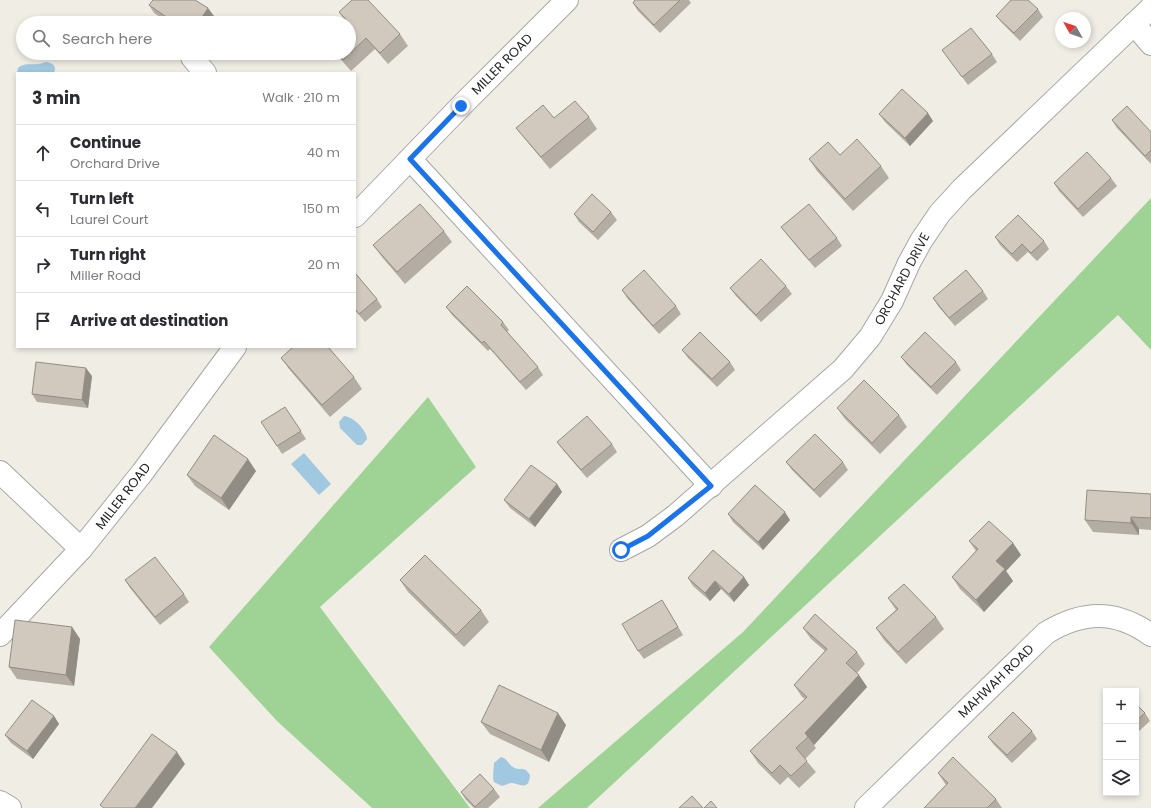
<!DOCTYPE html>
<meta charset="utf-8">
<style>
body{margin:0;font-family:Poppins,sans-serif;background:#f7f7f7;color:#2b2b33}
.controls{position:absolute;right:12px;bottom:12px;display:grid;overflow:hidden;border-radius:0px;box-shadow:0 2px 6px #0003}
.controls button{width:36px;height:36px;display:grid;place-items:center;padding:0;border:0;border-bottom:1px solid #e1e1e2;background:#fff;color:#2b2b33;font:20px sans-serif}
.compass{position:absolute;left:1055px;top:12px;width:36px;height:36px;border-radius:50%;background:#fff;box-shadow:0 2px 6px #0003;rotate:310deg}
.stop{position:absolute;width:12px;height:12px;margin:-9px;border:3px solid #1a73e8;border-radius:50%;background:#fff}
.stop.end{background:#1a73e8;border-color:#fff;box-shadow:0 1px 4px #0008}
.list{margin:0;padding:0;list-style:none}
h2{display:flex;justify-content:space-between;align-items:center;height:52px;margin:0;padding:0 16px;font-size:17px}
h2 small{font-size:13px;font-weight:400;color:#7c7c81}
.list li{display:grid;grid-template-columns:26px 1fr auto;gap:12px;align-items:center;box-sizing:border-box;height:56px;padding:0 16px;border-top:1px solid #e1e1e2}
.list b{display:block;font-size:15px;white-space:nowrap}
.list p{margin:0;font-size:13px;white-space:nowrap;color:#7c7c81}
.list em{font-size:13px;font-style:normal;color:#7c7c81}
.icon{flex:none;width:22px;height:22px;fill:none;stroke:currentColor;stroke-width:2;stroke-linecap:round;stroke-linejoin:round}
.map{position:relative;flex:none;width:1151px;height:808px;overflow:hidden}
.search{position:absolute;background:#fff;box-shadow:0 2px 6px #0003;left:16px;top:16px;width:340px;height:44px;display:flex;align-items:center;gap:10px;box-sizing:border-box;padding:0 14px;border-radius:22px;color:#7c7c81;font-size:15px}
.panel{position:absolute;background:#fff;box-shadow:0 2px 6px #0003;left:16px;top:72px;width:340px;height:276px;border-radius:0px}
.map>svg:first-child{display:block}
</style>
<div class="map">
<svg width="1151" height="808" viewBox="0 0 1151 808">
<rect width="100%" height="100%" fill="#f0eee4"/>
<g fill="#9ed395">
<path d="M 1151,198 L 1151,350 L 1118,315 L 587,808 L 538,808 L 743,632 Z"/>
<path d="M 428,397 L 476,467 L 320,607 L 470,808 L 372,808 L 277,721 L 209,647 Z"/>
</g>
<g fill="#a1c8e1">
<path d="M 46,62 C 53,63 57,66 54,73 L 17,73 L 18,68 C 26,61 34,67 46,62 Z"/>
<path d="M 344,416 C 353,416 367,431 367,439 L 362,445 L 357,445 L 340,428 L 339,422 Z"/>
<path d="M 304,453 L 331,484 L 319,495 L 291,464 Z"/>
<path d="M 501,757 C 507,758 508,764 513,767 C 517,770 522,768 526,770 L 530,775 C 529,790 522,785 512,783 C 509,783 506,785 502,786 L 494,782 C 492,777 494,768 494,763 Z"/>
</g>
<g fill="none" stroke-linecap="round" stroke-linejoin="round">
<defs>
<g id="minor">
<path d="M 1134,24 L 1151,44"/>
<path d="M 192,57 L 205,73"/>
<path d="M 410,159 L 711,486"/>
<path d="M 355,216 L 461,106 L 567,0"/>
<path d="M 0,472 L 81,549"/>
<path d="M 621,550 L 648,536 L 675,516 L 843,369 L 870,337 L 892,301 L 909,263 L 921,241 L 940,213 L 962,189 L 1151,8"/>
<path d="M 0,635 L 81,549 L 142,473 L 235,347"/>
<path d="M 0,802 L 10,808"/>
<path d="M 866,808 L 1046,633 C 1082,611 1115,609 1151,635"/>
</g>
</defs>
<use href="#minor" stroke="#a6a6a6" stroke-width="24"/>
<use href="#minor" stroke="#fff" stroke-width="22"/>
</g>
<g fill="#b4ada3">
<path d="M 635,0 L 689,0 L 691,3 L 660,33 L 638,11 L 633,3 Z"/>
<path d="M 149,5 L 214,16 L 209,23 L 169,23 L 154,13 Z"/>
<path d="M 1038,9 L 1043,17 L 1020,41 L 1002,23 L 996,16 Z"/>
<path d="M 339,12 L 400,34 L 408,46 L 388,64 L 375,49 L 351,71 L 335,53 L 349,53 L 349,23 L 347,23 Z"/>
<path d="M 942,50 L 992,54 L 997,62 L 968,85 Z"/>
<path d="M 879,114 L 933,121 L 910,146 L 885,122 Z"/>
<path d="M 589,117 L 597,129 L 550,169 L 525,139 L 516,128 L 554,118 Z"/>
<path d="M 1112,120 L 1151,132 L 1151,164 L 1117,128 Z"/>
<path d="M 840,155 L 881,166 L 889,178 L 853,211 L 817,171 L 809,159 Z"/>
<path d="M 1111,178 L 1117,186 L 1083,217 L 1059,191 L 1054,183 Z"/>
<path d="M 611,212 L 617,220 L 598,240 L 579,222 L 574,214 Z"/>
<path d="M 781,227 L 837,238 L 842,246 L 815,268 L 787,235 Z"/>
<path d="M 444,231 L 452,242 L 405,284 L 382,257 L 373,245 Z"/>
<path d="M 995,237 L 1044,241 L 1049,249 L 1037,261 L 1028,252 L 1017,262 L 1000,245 Z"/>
<path d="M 355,273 L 377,299 L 382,307 L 365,322 L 355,310 Z"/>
<path d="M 786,286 L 792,294 L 761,322 L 736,296 L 730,288 Z"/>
<path d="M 622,290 L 676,306 L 681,314 L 659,334 L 627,298 Z"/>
<path d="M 983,291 L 988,299 L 955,326 L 938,306 L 933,298 Z"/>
<path d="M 446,307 L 503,322 L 509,330 L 507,332 L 538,367 L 543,375 L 526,390 L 490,349 L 488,351 L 452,315 Z"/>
<path d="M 682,350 L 730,362 L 735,370 L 717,387 L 688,358 Z"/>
<path d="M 901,357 L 956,362 L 961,370 L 937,395 L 907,365 Z"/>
<path d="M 281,358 L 354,377 L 362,389 L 330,417 L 289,369 Z"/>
<path d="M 92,376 L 88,408 L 37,402 L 32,394 Z"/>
<path d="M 837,408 L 899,415 L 907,427 L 880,454 L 845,419 Z"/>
<path d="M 290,415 L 306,439 L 282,454 L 277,446 Z"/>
<path d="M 557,442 L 612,444 L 617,452 L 587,478 L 563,450 Z"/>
<path d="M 786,462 L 843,462 L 848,470 L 820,498 L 792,470 Z"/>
<path d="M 256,471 L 229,510 L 195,486 L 187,475 Z"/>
<path d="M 557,484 L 562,492 L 535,527 L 510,508 L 504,500 Z"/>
<path d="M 1151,494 L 1151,530 L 1139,529 L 1139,535 L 1093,532 L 1085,520 Z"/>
<path d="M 728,514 L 790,520 L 763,550 L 733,522 Z"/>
<path d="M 969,541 L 1013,543 L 1021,555 L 1006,571 L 1013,581 L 984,612 L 960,589 L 952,577 L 976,551 Z"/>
<path d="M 744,577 L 749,585 L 734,602 L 721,589 L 710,601 L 693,586 L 688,578 Z"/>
<path d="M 125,580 L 184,594 L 189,602 L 160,625 L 130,588 Z"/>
<path d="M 400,580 L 481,610 L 489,622 L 464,647 L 408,592 Z"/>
<path d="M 888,598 L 936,617 L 944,629 L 906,664 L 884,640 L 876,628 L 896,610 Z"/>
<path d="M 667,608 L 683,635 L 644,659 L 638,651 Z"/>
<path d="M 72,627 L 80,639 L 74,686 L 17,679 L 9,667 Z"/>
<path d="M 803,628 L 857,652 L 865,664 L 857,673 L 867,687 L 814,745 L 816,748 L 805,759 L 816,772 L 799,788 L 788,777 L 780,785 L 758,763 L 750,751 L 805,699 L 802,697 L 794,685 L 825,651 L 811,639 Z"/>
<path d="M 1136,704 L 1145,713 L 1150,721 L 1136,734 Z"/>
<path d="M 54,716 L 59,724 L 33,759 L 11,743 L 5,735 Z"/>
<path d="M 481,722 L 566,725 L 549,762 L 490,734 Z"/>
<path d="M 1032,731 L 1037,739 L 1012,763 L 994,745 L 988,737 Z"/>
<path d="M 938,773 L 996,799 L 1002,808 L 924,808 L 946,785 Z"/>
<path d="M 494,789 L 500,797 L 488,808 L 474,808 L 466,800 L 461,792 Z"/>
</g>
<g fill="#928d84">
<path d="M 208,8 L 214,16 L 209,23 L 198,23 Z"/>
<path d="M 928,113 L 933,121 L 910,146 L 905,138 Z"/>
<path d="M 86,368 L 92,376 L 88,408 L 82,400 Z"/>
<path d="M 248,459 L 256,471 L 229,510 L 221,498 Z"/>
<path d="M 557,484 L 562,492 L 535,527 L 529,519 Z"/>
<path d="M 785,512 L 790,520 L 763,550 L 758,542 Z"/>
<path d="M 1131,517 L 1139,529 L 1139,535 L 1131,523 Z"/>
<path d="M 1013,543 L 1021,555 L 1006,571 L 1013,581 L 984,612 L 976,600 L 996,561 Z"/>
<path d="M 744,577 L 749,585 L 734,602 L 729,594 Z"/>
<path d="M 715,581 L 721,589 L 710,601 L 705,593 Z"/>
<path d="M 72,627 L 80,639 L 74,686 L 66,675 Z"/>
<path d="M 859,675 L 867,687 L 814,745 L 805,733 Z"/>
<path d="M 558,713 L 566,725 L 549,762 L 541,750 Z"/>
<path d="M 54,716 L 59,724 L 33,759 L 27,751 Z"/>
<path d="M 177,752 L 185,764 L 152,808 L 135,808 Z"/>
</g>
<g fill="#d1c9bd" stroke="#928d84">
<path d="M 153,0 L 195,0 L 208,8 L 198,23 L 175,23 L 149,5 Z"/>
<path d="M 352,0 L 368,0 L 400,34 L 380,53 L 366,38 L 343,60 L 337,53 L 349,53 L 349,25 L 350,24 L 339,12 Z"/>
<path d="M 635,0 L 680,0 L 654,25 L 633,3 Z"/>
<path d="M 1011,0 L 1028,0 L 1038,9 L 1014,33 L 996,16 Z"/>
<path d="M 971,28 L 992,54 L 962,77 L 942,50 Z"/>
<path d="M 902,89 L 928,113 L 905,138 L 879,114 Z"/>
<path d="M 575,101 L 589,117 L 541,157 L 516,128 L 543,105 L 554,118 Z"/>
<path d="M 1127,106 L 1151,132 L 1151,150 L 1145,156 L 1112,120 Z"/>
<path d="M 857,139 L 881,166 L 845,199 L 809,159 L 828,142 L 840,155 Z"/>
<path d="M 1087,152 L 1111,178 L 1078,209 L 1054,183 Z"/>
<path d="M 592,194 L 611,212 L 593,232 L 574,214 Z"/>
<path d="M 420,204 L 444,231 L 397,272 L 373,245 Z"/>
<path d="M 809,204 L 837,238 L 809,260 L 781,227 Z"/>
<path d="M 1018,215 L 1044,241 L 1031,253 L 1022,244 L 1012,254 L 995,237 Z"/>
<path d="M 761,259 L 786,286 L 756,315 L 730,288 Z"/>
<path d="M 644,270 L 676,306 L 653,326 L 622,290 Z"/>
<path d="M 966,270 L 983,291 L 949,318 L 933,298 Z"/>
<path d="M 355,273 L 377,299 L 359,314 L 355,309 Z"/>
<path d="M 467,286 L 503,322 L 501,325 L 538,367 L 520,382 L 484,341 L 482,343 L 446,307 Z"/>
<path d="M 700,332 L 730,362 L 712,379 L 682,350 Z"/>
<path d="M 925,332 L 956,362 L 931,387 L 901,357 Z"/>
<path d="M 293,347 L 328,347 L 354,377 L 322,405 L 281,358 Z"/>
<path d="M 36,362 L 86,368 L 82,400 L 32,394 Z"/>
<path d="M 864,380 L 899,415 L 872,443 L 837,408 Z"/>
<path d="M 285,407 L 301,431 L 277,446 L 261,422 Z"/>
<path d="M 587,416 L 612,444 L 581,470 L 557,442 Z"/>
<path d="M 815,434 L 843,462 L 814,490 L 786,462 Z"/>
<path d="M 214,435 L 248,459 L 221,498 L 187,475 Z"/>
<path d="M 531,465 L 557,484 L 529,519 L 504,500 Z"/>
<path d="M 755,485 L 785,512 L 758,542 L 728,514 Z"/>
<path d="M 1087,490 L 1151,494 L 1151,518 L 1131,517 L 1131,523 L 1085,520 Z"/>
<path d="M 989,521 L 1013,543 L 996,561 L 1005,569 L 976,600 L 952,577 L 978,549 L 969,541 Z"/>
<path d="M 713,550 L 744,577 L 729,594 L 715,581 L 705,593 L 688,578 Z"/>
<path d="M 425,555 L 481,610 L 456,635 L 400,580 Z"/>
<path d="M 155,557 L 184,594 L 155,617 L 125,580 Z"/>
<path d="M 904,584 L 936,617 L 898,652 L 876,628 L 898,609 L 888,598 Z"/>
<path d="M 662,600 L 678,627 L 638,651 L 622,624 Z"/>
<path d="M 815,614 L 857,652 L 846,663 L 859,675 L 805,733 L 808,737 L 796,748 L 807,761 L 791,776 L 780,765 L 772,773 L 750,751 L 807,697 L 794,685 L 827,649 L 803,628 Z"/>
<path d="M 15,620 L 72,627 L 66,675 L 9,667 Z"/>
<path d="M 499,685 L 558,713 L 541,750 L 481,722 Z"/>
<path d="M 32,700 L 54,716 L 27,751 L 5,735 Z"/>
<path d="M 1136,704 L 1145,713 L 1136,721 Z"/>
<path d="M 1013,712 L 1032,731 L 1007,755 L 988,737 Z"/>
<path d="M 152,734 L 177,752 L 135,808 L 104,808 L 100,805 Z"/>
<path d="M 953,757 L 996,799 L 987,808 L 924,808 L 948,783 L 938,773 Z"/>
<path d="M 480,774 L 494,789 L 475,807 L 461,792 Z"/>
<path d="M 692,796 L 703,808 L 679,808 Z"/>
<path d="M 711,801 L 717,808 L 704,808 Z"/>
</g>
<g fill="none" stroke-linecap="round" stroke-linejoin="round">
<path stroke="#1a73e8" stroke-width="5" d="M 461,106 L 410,159 L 711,486 L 648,536 L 621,550"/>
</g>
<g text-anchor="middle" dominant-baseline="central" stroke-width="3.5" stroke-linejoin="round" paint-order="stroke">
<g font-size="13" fill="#1f1f1f" stroke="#fff">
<text transform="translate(502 64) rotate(-45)">MILLER ROAD</text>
<text transform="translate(902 279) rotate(-62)">ORCHARD DRIVE</text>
<text transform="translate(123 496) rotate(-52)">MILLER ROAD</text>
<text transform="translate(996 681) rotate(-44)">MAHWAH ROAD</text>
</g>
</g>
</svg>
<div class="controls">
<button>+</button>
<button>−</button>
<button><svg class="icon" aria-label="layers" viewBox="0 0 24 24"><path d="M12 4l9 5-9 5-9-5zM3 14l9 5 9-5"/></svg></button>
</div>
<svg class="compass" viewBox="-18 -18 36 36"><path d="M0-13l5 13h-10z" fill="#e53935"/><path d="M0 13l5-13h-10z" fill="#7c7c81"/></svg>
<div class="stop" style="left:621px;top:550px"></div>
<div class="stop end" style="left:461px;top:106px"></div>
<div class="search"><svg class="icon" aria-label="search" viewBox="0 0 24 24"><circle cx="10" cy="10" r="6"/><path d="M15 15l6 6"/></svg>Search here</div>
<section class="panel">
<h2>3 min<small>Walk · 210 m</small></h2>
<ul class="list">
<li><svg class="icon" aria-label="ahead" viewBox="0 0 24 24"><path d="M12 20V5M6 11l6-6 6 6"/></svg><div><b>Continue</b><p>Orchard Drive</p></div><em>40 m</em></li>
<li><svg class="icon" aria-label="left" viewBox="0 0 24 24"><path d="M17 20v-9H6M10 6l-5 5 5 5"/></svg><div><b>Turn left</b><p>Laurel Court</p></div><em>150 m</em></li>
<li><svg class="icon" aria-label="right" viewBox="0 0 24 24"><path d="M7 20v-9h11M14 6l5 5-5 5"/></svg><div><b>Turn right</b><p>Miller Road</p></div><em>20 m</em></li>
<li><svg class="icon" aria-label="arrive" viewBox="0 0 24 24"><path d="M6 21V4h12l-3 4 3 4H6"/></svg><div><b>Arrive at destination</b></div></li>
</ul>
</section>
</div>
